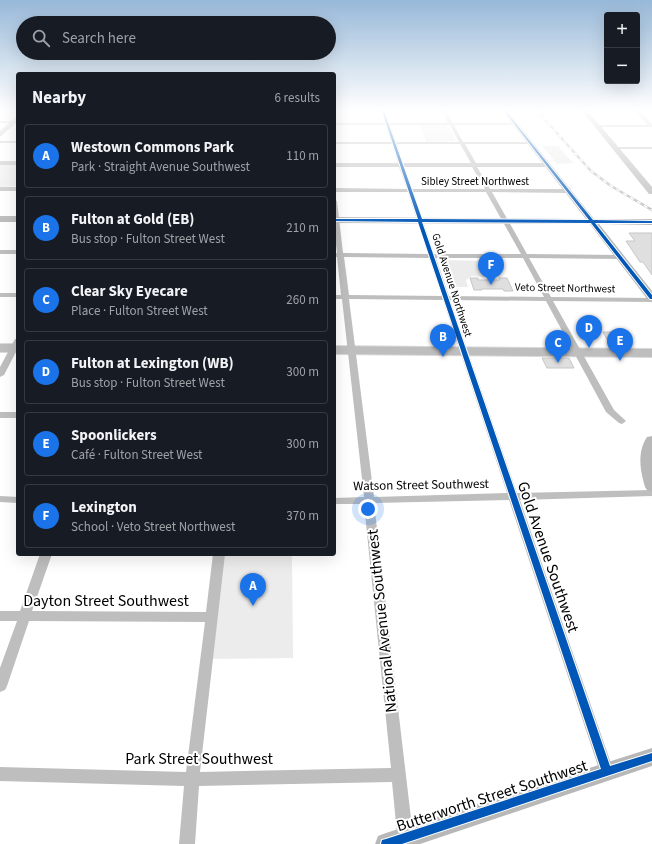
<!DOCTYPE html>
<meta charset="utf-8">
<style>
body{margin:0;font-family:"Source Sans 3",sans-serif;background:#20242c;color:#f1f3f6}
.controls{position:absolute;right:12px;top:12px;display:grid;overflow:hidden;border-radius:4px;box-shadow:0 4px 16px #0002}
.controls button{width:36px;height:36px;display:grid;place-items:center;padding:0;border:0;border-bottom:1px solid #363941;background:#171b24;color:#f1f3f6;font:20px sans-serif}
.you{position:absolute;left:368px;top:509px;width:14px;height:14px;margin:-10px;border:3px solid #fff;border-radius:50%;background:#1a73e8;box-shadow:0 0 0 6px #1a73e833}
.badge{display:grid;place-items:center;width:26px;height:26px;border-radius:50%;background:#1a73e8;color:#fff;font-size:13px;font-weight:700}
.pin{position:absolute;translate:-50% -33px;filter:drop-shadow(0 1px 2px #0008)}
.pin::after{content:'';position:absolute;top:21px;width:14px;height:12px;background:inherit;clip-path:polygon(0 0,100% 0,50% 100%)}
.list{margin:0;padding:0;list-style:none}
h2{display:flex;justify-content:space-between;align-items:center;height:52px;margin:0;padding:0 16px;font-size:17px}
h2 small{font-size:13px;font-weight:400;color:#9ea1a6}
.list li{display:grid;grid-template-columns:26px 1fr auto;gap:12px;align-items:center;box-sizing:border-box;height:64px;margin:0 8px 8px;padding:0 8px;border:1px solid #363941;border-radius:4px}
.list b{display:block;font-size:15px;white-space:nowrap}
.list p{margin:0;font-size:13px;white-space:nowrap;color:#9ea1a6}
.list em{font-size:13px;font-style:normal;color:#9ea1a6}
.icon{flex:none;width:22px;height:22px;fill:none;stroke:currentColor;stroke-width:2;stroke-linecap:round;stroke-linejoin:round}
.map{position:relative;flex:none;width:652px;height:844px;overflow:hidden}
.search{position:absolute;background:#171b24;box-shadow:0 4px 16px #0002;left:16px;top:16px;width:320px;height:44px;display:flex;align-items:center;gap:10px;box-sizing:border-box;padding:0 14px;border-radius:22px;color:#9ea1a6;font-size:15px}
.panel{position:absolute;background:#171b24;box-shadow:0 4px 16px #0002;left:16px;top:72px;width:320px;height:484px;border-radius:4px}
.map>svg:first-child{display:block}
</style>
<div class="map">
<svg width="652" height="844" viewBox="0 0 652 844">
<rect width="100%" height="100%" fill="#fff"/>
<g fill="#ececec">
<path d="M 420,124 L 447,125 L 457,141 L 426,142 Z"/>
<path d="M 542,146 L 558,146 L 573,163 L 557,164 Z"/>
<path d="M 0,164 L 18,164 L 18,186 L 0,187 Z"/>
<path d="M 442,260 L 481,261 L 486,277 L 472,276 L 466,280 L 468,287 L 452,287 Z"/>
<path d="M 218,554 L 292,554 L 293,658 L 207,659 Z"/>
</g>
<g fill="#dfdfdf" stroke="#c7c7c7">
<path d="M 629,233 L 652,233 L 652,275 L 643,262 L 640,262 L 626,241 L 635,241 Z"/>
<path d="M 470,278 L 478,278 L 478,280 L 500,280 L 499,278 L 507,278 L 513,291 L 504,291 L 503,289 L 481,289 L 482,290 L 474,290 Z"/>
<path d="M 603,332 L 615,332 L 620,340 L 608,341 Z"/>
<path d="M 542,358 L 569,358 L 574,368 L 547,368 Z"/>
</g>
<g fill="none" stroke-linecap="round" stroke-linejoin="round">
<defs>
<g id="primary">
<rect x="0" y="344" width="18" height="8"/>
<path d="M 334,346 L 652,349 L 652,357 L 334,354 Z"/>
</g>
</defs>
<use href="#primary" stroke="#dbdbdb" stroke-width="2"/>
<g fill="#bebebe" fill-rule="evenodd">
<path d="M 381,111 L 385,111 L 389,123 L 448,123 L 442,111 L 446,111 L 453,123 L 517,123 L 515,125 L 454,125 L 463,142 L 530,142 L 532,143 L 530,144 L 465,144 L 476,163 L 547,163 L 550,165 L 547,167 L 477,167 L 490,189 L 567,189 L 570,191 L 567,193 L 492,192 L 527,254 L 619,255 L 622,257 L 619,259 L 529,258 L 551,297 L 652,298 L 652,302 L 553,301 L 614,410 L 626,421 L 622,424 L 619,423 L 606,412 L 546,301 L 450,300 L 517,493 L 652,490 L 652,496 L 520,500 L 614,772 L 612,777 L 607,779 L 602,777 L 600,772 L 509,500 L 374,503 L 414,844 L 398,844 L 392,782 L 199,786 L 195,844 L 179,844 L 184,786 L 0,781 L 0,767 L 186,772 L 205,622 L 29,621 L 7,686 L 5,690 L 0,692 L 0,668 L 17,621 L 0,621 L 0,611 L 20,611 L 40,554 L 52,554 L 32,611 L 206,612 L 213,554 L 225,554 L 200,772 L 391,768 L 364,504 L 334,504 L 334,498 L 364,497 L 342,299 L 334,299 L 334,295 L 341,295 L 337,257 L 334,257 L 334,253 L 337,253 L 334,227 L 334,199 L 337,201 L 343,253 L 428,254 L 408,192 L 334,192 L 334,188 L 407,189 L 399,167 L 334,167 L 334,163 L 398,163 L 392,144 L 334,144 L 334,142 L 391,142 L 386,125 L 334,125 L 334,123 L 385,123 ZM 390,125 L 450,125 L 459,142 L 396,142 ZM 397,144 L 460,144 L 471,163 L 403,163 ZM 404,167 L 472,167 L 485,189 L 412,189 ZM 413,192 L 486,192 L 521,254 L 434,254 ZM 344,257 L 429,258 L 442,296 L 349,295 ZM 436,258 L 523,258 L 544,297 L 449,296 ZM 349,299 L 443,300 L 507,493 L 374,497 Z"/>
<path d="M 635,111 L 639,111 L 652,124 L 652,127 L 597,127 L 595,126 L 597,125 L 648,125 Z"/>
<rect x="0" y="121" width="18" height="2"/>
<rect x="0" y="141" width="18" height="2"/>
<rect x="614" y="147" width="38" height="2"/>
<rect x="0" y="161" width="18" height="4"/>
<rect x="0" y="187" width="18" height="4"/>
<rect x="0" y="250" width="18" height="4"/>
<rect x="0" y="293" width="18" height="4"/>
<path d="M 15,339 L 18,339 L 18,348 L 4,375 L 0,377 L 0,367 Z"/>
<rect x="0" y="412" width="18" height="6"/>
<path d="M 0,496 L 18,497 L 18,503 L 0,502 Z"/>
</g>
<g fill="#b8b8b8" fill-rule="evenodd">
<path d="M 502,111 L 508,111 L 594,219 L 652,219 L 652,225 L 599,224 L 652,291 L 652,301 L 648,300 L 590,224 L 334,223 L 334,217 L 586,219 Z"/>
<path d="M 582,111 L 588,111 L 652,187 L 652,194 L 649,194 Z"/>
<path d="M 18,115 L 18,121 L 0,137 L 0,131 Z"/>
<rect x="0" y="216" width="18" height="6"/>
<path d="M 652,436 L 652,492 L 647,490 L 645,487 C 640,470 637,452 647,437 Z"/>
<path d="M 652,748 L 652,766 L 420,844 L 375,844 L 378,836 L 386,833 Z"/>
</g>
<use href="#primary" fill="#bebebe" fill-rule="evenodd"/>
<defs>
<path id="rail" d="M 537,111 L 591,171 L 611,186 L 652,210"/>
</defs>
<use href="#rail" stroke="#bebebe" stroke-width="2.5"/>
<use href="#rail" stroke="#fff" stroke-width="1.5" stroke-dasharray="4" stroke-linecap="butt"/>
<defs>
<path id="cycleway" d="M 382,111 L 384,111 L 422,219 L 589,220 L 504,111 L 506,111 L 593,220 L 652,221 L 652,223 L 595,223 L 652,295 L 652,299 L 650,299 L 591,223 L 422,222 L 610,766 L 652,753 L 652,761 L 402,844 L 381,844 L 382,840 L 386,839 L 601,769 L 418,222 L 334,221 L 334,219 L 418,219 Z"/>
</defs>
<use href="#cycleway" stroke="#fff" stroke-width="2"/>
<use href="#cycleway" fill="#0057b8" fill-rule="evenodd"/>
</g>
<linearGradient id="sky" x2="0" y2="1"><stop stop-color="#97b8d8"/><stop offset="0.48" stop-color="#fff"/><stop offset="1" stop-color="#fff" stop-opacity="0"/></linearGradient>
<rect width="652" height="229" fill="url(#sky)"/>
<g text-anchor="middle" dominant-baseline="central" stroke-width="4" stroke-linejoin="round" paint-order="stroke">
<g font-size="11" fill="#000" stroke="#fff">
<text x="475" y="181">Sibley Street Northwest</text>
<text transform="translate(452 285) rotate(72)">Gold Avenue Northwest</text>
<text transform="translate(565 288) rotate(1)">Veto Street Northwest</text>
</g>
<g font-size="13" fill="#000" stroke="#fff">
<text transform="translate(421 485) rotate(-1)">Watson Street Southwest</text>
</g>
<g font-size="16" fill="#000" stroke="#fff">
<text transform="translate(548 557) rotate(71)">Gold Avenue Southwest</text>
<text x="106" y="601">Dayton Street Southwest</text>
<text transform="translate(382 621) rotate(-96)">National Avenue Southwest</text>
<text x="199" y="759">Park Street Southwest</text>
<text transform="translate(492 796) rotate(-18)">Butterworth Street Southwest</text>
</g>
</g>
</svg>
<div class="controls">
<button>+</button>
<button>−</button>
</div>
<div class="you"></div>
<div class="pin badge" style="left:253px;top:606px">A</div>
<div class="pin badge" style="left:443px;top:357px">B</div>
<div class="pin badge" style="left:558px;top:363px">C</div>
<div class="pin badge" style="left:589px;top:348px">D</div>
<div class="pin badge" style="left:620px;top:361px">E</div>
<div class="pin badge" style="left:491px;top:285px">F</div>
<div class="search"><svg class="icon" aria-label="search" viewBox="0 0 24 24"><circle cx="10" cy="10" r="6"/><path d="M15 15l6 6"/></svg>Search here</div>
<section class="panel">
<h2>Nearby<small>6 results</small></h2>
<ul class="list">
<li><span class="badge">A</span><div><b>Westown Commons Park</b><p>Park · Straight Avenue Southwest</p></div><em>110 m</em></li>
<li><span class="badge">B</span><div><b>Fulton at Gold (EB)</b><p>Bus stop · Fulton Street West</p></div><em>210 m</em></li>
<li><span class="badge">C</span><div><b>Clear Sky Eyecare</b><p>Place · Fulton Street West</p></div><em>260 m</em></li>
<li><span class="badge">D</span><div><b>Fulton at Lexington (WB)</b><p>Bus stop · Fulton Street West</p></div><em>300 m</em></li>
<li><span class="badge">E</span><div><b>Spoonlickers</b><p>Café · Fulton Street West</p></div><em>300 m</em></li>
<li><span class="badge">F</span><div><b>Lexington</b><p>School · Veto Street Northwest</p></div><em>370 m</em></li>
</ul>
</section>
</div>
